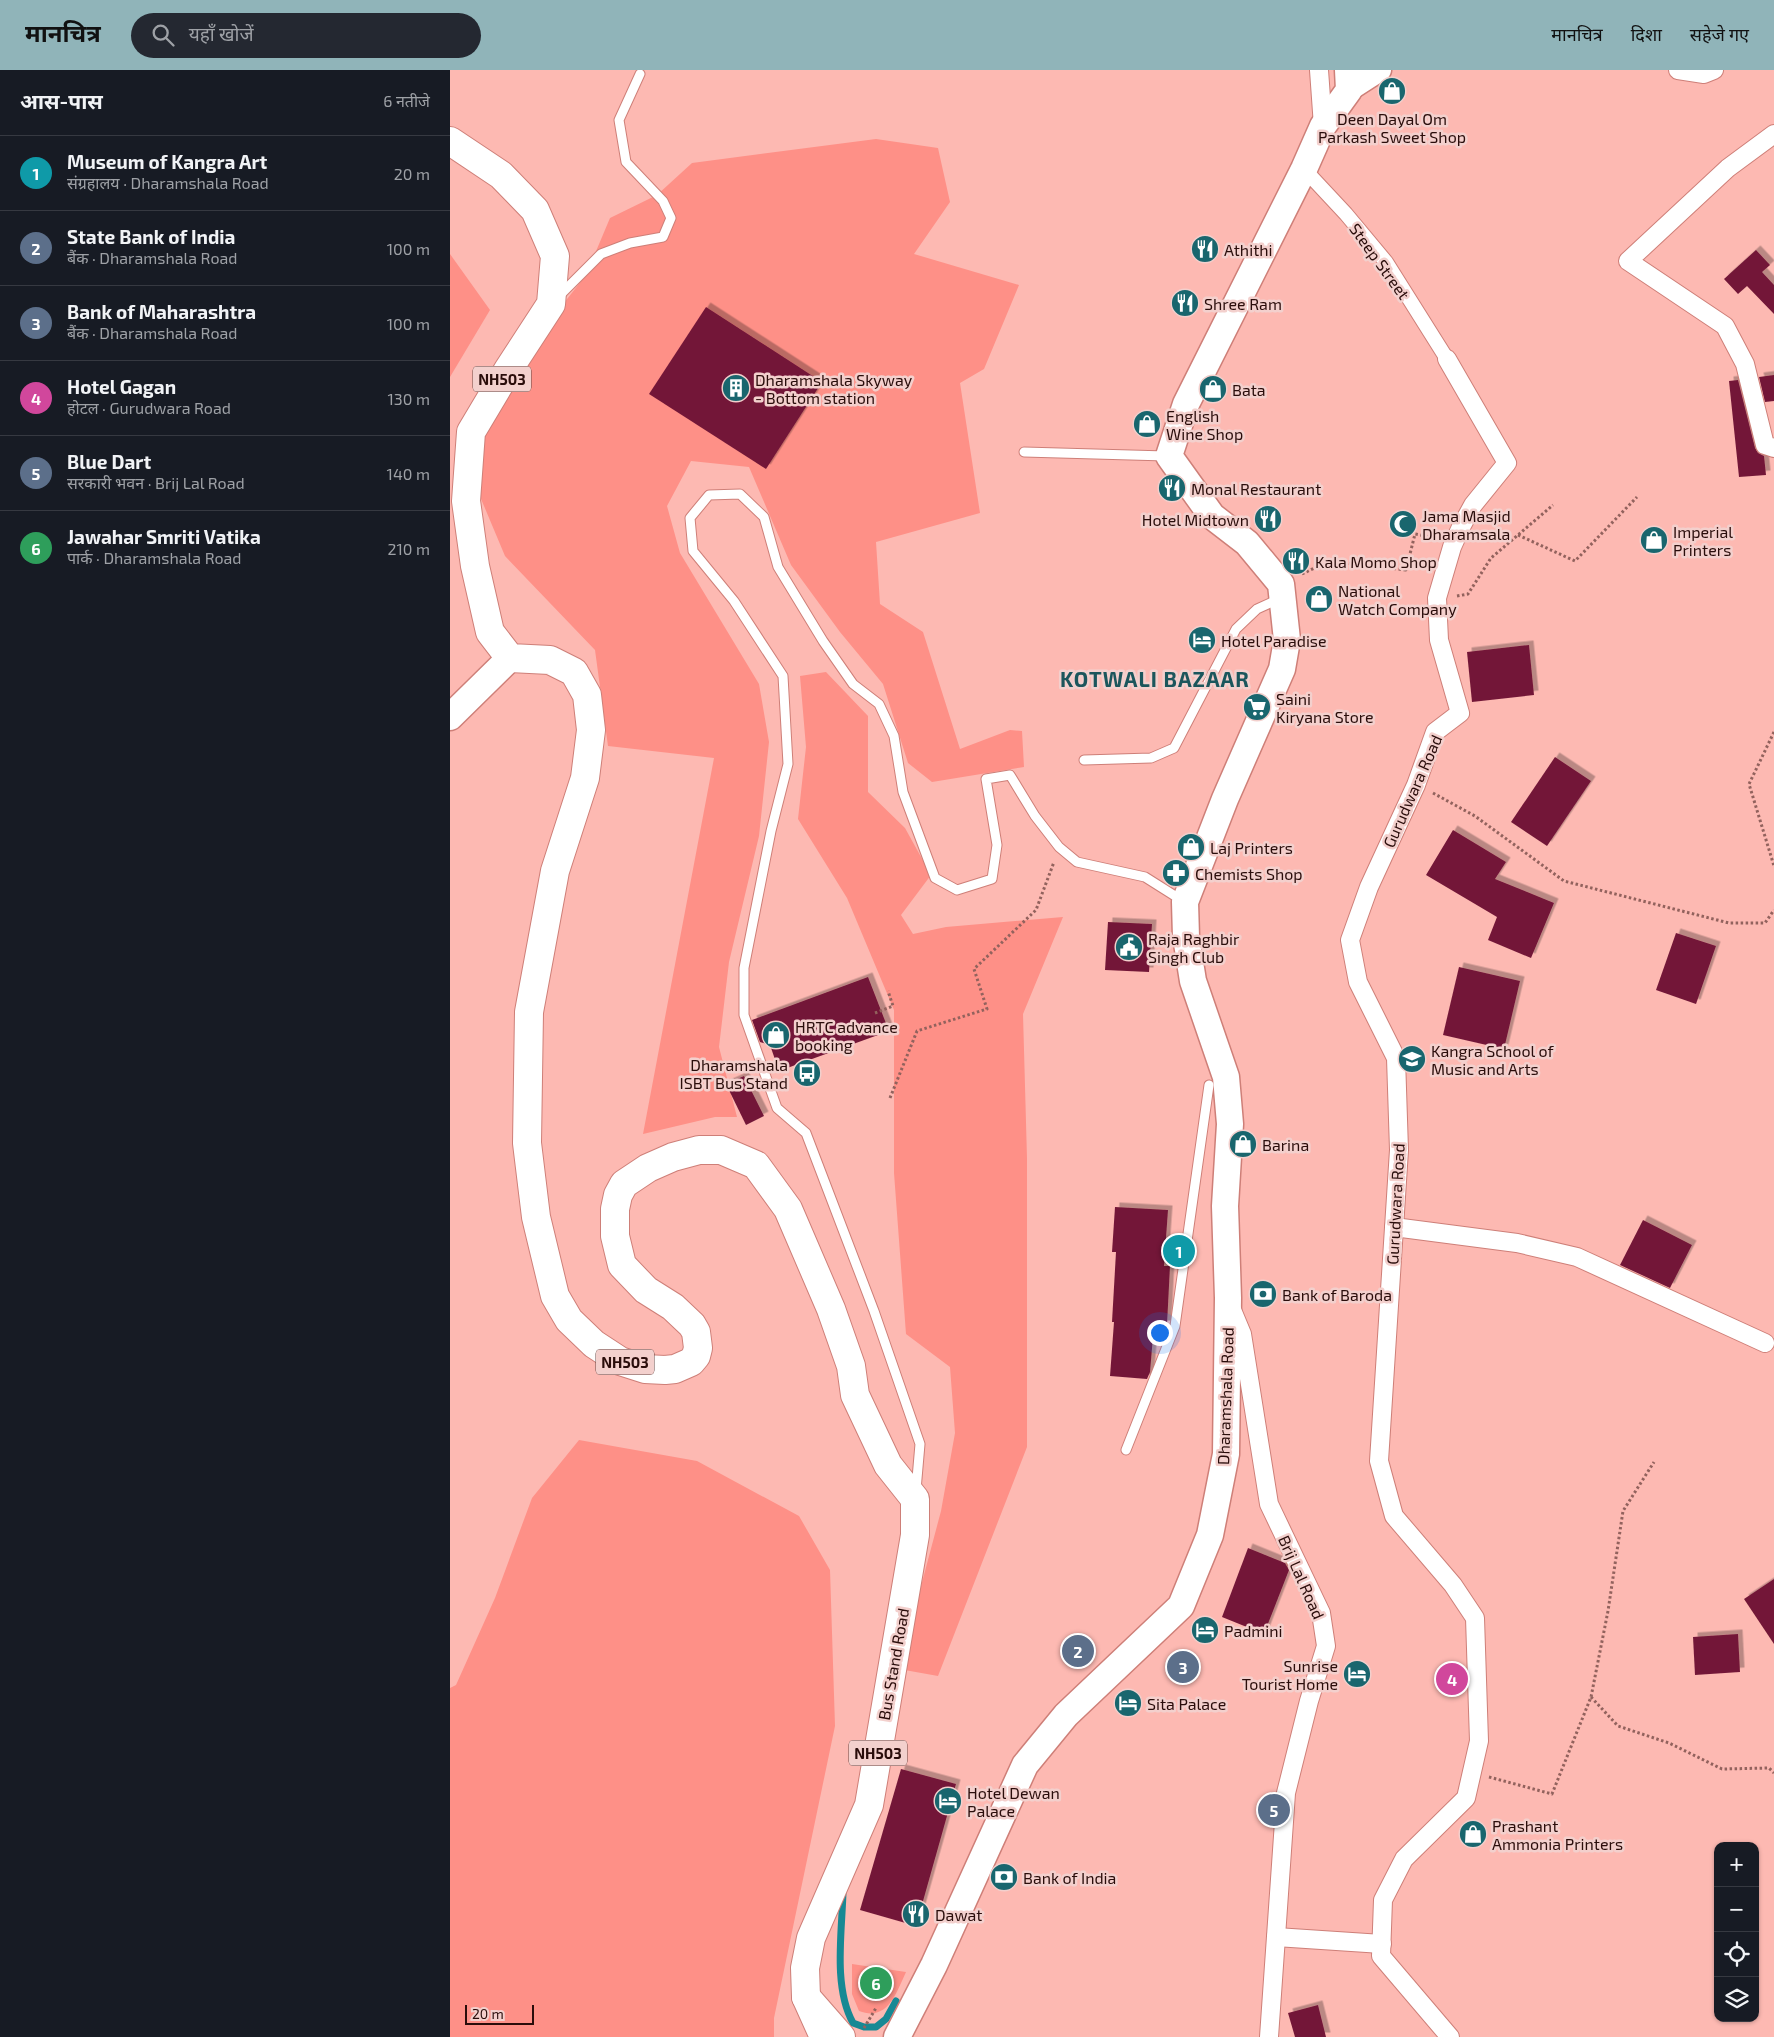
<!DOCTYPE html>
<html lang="hi">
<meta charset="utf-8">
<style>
body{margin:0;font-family:"Exo 2","Noto Sans Devanagari",sans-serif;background:#242831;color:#f1f3f6}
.controls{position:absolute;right:15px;bottom:15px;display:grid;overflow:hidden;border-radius:10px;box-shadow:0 1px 4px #0004}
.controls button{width:45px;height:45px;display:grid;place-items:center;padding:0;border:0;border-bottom:1px solid #363941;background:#171b24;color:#f1f3f6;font:25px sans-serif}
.scale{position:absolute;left:15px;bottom:12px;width:69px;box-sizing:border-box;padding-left:5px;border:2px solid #2a0d0b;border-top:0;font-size:14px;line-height:18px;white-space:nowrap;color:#2a0d0b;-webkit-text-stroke:4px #f3d0cd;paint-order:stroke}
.you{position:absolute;left:709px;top:1262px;width:18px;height:18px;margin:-12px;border:4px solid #fff;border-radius:50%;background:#1a73e8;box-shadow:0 0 0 8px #1a73e833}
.badge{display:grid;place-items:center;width:32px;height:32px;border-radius:50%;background:#90b4b9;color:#fff;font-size:16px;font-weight:700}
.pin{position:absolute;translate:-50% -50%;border:2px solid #fff;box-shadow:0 1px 5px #0006}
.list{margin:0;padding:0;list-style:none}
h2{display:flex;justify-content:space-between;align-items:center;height:65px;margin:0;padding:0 20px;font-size:21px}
h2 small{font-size:16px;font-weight:400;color:#9ea1a6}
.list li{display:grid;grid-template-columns:32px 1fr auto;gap:15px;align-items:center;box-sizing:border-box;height:75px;padding:0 20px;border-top:1px solid #363941}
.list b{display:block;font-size:19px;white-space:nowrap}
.list p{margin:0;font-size:16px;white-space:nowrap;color:#9ea1a6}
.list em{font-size:16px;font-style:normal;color:#9ea1a6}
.icon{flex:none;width:28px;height:28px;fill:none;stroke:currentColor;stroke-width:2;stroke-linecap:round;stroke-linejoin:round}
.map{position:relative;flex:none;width:1324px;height:1967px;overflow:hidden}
header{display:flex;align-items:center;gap:30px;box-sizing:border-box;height:70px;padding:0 25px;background:#90b4b9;color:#111}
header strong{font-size:24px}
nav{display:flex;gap:28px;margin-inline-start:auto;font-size:18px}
.search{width:350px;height:45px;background:#242831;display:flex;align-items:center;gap:12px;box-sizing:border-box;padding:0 18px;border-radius:28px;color:#9ea1a6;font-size:19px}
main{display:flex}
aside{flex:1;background:#171b24}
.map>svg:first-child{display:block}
</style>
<header>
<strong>मानचित्र</strong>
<div class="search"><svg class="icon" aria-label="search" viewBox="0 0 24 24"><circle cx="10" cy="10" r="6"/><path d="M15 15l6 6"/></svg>यहाँ खोजें</div>
<nav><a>मानचित्र</a><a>दिशा</a><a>सहेजे गए</a></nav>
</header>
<main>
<aside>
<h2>आस-पास<small>6 नतीजे</small></h2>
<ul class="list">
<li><span class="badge" style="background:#0f9aa8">1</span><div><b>Museum of Kangra Art</b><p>संग्रहालय · Dharamshala Road</p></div><em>20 m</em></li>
<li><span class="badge" style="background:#5c6f8a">2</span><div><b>State Bank of India</b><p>बैंक · Dharamshala Road</p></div><em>100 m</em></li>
<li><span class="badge" style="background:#5c6f8a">3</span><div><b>Bank of Maharashtra</b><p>बैंक · Dharamshala Road</p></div><em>100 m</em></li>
<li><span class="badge" style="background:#d1479c">4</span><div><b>Hotel Gagan</b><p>होटल · Gurudwara Road</p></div><em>130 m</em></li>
<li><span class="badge" style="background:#5c6f8a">5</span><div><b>Blue Dart</b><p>सरकारी भवन · Brij Lal Road</p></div><em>140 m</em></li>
<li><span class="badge" style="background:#2e9e5b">6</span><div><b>Jawahar Smriti Vatika</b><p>पार्क · Dharamshala Road</p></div><em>210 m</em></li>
</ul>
</aside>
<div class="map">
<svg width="1324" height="1967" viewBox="0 0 1324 1967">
<defs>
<filter id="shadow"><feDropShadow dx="4.5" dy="-4.5" stdDeviation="0" flood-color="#0004"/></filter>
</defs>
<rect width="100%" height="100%" fill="#fdb9b2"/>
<g fill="#fe9087">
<path d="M 426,69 L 488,78 L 500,132 L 464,184 L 569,215 L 534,299 L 510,313 L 530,443 L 426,472 L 430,534 L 473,562 L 510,679 L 560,660 L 572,661 L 574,697 L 482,712 L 458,693 L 433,614 L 390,562 L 341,495 L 299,397 L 241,391 L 217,436 L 230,483 L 309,614 L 319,672 L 309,766 L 279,892 L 269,977 L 287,1047 L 265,1047 L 193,1064 L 264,688 L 158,676 L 145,580 L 55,486 L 21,405 L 36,332 L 136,205 L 160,148 L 207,125 L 242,93 Z"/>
<path d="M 0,184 L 40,240 L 0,307 Z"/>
<path d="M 376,602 L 418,646 L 418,722 L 455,758 L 481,805 L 451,845 L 463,864 L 496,857 L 613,847 L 573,944 L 577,1088 L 577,1377 L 488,1606 L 449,1599 L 491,1441 L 505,1363 L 500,1297 L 456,1264 L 444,1103 L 444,940 L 397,828 L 348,749 L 356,677 L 350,606 Z"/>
<path d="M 129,1370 L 247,1391 L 349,1446 L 380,1500 L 385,1656 L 324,1948 L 324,1967 L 0,1967 L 0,1618 L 6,1615 L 45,1528 L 82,1428 Z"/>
<path d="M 402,1894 L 456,1902 C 446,1923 438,1952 409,1941 L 402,1924 Z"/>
</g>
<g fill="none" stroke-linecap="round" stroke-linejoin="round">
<path stroke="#178994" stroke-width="7" d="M 393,1822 C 392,1862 383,1917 403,1953 L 414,1957 L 426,1957 L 436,1949 L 446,1931"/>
</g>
<g fill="#731938" filter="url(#shadow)">
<path d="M 1306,180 L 1320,195 L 1312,202 L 1324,215 L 1324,244 L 1297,216 L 1288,224 L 1274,209 Z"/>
<path d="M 256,237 L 372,312 L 316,399 L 199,324 Z"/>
<path d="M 1324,305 L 1324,331 L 1315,332 L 1309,307 Z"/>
<path d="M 1288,310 L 1305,378 L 1308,383 L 1314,386 L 1316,405 L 1289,407 L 1279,311 Z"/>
<path d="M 1079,575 L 1084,625 L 1022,632 L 1017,582 Z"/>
<path d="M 1105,687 L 1141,711 L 1097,776 L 1061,752 Z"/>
<path d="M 1003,760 L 1056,792 L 1045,809 L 1104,833 L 1081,888 L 1038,870 L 1047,847 L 976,805 Z"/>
<path d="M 658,852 L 702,854 L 699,902 L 655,900 Z"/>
<path d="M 1226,863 L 1266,876 L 1246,934 L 1206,920 Z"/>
<path d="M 1009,897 L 1070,911 L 1054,979 L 993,965 Z"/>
<path d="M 418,907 L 439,961 L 329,1001 L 320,975 L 310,972 L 302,950 Z"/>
<path d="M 294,1006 L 314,1046 L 296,1055 L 276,1014 Z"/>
<path d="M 665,1137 L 718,1140 L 714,1196 L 720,1196 L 717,1255 L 704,1255 L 700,1302 L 697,1309 L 660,1306 L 664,1252 L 662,1252 L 666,1182 L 662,1182 Z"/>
<path d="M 1193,1150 L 1242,1175 L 1220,1218 L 1170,1195 Z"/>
<path d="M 798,1478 L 835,1493 L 839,1500 L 814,1564 L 772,1547 Z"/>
<path d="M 1324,1509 L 1324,1574 L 1294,1529 Z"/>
<path d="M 1288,1564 L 1290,1602 L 1245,1605 L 1243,1567 Z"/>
<path d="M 451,1699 L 506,1714 L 466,1856 L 410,1840 Z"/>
<path d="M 868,1935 L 876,1967 L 845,1967 L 838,1943 Z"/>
</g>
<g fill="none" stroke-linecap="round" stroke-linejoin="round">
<defs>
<g id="service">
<path d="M 108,227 L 151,184 L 180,173 L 213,167 L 221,148 L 213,131 L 176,92 L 169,50 L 190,4"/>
<path d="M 574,382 L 716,386"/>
<path d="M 634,690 L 701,688 L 724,678 L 786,559 L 807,539 L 829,529"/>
<path d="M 676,1380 L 725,1256 L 759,1015"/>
<path d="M 466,1420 L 470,1374 L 424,1241 L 356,1063 L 327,1038 L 294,945 L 294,898 L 321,761 L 338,694 L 333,606 L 284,531 L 243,481 L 240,448 L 259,425 L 290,424 L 314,447 L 328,497 L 373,571 L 403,614 L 429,634 L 444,666 L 453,722 L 485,808 L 507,820 L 542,809 L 547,775 L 536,709 L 560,705 L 585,746 L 609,777 L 627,792 L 695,807 L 733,831"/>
</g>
<path id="pedestrian" d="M 854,99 L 896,144 L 936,192 L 997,289"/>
<g id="minor">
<path d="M 869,0 L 873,56"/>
<path d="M 1228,0 L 1254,4 L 1264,0"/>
<path d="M 1324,64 L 1278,98 L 1178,191 L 1275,256 L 1295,294 L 1315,375 L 1324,378"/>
<path d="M 997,289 L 1057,393 L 1023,435 L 1011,457 L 1002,477 L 987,528 L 989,570 L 1010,643 L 985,662 L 966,715 L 919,817 L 900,870 L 908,912 L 946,988 L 949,1080 L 929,1391 L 944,1446 L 1003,1515 L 1025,1548 L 1029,1671 L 1016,1728 L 954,1789 L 933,1830 L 931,1886 L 1000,1967"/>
<path d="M 944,1157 L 1067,1173 L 1127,1187 L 1315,1273"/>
<path d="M 782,1240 L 792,1264 L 819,1434 L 871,1543 L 876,1576 L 859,1631 L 836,1723 L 819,1967"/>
<path d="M 826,1867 L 932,1874"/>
</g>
<path id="tertiary" d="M 899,20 L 930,0"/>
<g id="secondary">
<path d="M 0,647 L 60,588"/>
<path d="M 447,1967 L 484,1895 L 575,1695 L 616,1645 L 731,1536 L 760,1465 L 776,1384 L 778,1228 L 775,1136 L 780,1054 L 776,1007 L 743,911 L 736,867 L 735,832 L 775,729 L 832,599 L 837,570 L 831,514 L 797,473 L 762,446 L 719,386 L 736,334 L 854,99 L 873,56 L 899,20 L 898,0"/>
</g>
<g id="primary">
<path d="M 0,71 L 51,105 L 85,140 L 105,186 L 101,234 L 58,300 L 21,362 L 16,431 L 25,496 L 40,562 L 60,588 L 100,590 L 124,602 L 137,625 L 141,660 L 135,708 L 105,801 L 79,942 L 77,1073 L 86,1147 L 105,1226 L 119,1250 L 144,1274 L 170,1291 L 195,1299 L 215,1300 L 225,1299 L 241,1292 L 246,1286 L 248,1278 L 246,1262 L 242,1255 L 223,1237 L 196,1220 L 172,1195 L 165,1166 L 165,1139 L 168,1125 L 174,1114 L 198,1098 L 223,1087 L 249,1080 L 271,1080 L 306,1095 L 338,1139 L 381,1239 L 401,1296 L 405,1325 L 438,1395 L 465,1429 L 465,1465 L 419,1735 L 361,1868 L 355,1898 L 356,1927"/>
<path d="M 374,1967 L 356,1927 L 391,1967"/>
</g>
</defs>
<use href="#service" stroke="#ce7f78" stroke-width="11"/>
<use href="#pedestrian" stroke="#ce7f78" stroke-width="16"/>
<use href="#minor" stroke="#ce7f78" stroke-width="20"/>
<use href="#tertiary" stroke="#ce7f78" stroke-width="25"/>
<use href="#secondary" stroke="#ce7f78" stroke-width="29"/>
<use href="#primary" stroke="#ce7f78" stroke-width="30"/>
<g stroke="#92625d" stroke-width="3" stroke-dasharray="2.5 2.5" stroke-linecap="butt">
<path d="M 1068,465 L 1125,491 L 1187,427"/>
<path d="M 852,504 L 879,491 L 956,500 L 965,464 L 985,468"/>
<path d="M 1007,526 L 1018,524 L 1041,488 L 1103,435"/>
<path d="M 1324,662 L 1299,714 L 1324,796"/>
<path d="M 983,723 L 1025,746 L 1114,811 L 1279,853 L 1315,853 L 1324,840"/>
<path d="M 425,943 L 443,936 L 438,921"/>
<path d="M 440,1028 L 467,961 L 537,939 L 524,899 L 586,840 L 604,792"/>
<path d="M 1141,1627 L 1168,1656 L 1219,1673 L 1272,1699 L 1319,1698 L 1324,1703"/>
<path d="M 1039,1707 L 1102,1724 L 1141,1627 L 1158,1541 L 1173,1441 L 1204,1392"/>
<path d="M 414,1958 L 426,1938"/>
</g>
<use href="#service" stroke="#fff" stroke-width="9"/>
<use href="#pedestrian" stroke="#fff" stroke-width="14"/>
<use href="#minor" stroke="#fff" stroke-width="18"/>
<use href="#tertiary" stroke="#fff" stroke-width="22"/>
<use href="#secondary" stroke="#fff" stroke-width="26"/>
<use href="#primary" stroke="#fff" stroke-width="28"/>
</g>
<defs>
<symbol id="shop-disc" viewBox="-11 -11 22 22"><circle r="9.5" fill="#19666e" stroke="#f3d0cd"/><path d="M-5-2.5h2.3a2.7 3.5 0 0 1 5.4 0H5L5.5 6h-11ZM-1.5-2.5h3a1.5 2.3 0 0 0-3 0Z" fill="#fff"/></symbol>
<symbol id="restaurant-disc" viewBox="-11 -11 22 22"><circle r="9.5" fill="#19666e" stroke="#f3d0cd"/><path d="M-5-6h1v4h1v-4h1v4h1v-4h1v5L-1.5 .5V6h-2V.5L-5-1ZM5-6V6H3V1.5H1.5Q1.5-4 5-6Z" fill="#fff"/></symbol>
<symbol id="building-disc" viewBox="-11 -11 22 22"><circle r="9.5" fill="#19666e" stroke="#f3d0cd"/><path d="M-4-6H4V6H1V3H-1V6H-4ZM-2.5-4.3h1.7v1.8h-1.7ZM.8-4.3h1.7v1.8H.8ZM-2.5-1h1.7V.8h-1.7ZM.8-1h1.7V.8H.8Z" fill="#fff"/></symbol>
<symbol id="mosque-disc" viewBox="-11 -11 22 22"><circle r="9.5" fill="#19666e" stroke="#f3d0cd"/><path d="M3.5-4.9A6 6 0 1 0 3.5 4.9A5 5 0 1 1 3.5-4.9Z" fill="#fff"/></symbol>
<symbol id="hotel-disc" viewBox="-11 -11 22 22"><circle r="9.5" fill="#19666e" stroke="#f3d0cd"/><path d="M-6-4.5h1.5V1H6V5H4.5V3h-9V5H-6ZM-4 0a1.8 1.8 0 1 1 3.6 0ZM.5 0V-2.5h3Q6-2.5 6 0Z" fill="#fff"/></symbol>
<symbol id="supermarket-disc" viewBox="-11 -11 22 22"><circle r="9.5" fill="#19666e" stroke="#f3d0cd"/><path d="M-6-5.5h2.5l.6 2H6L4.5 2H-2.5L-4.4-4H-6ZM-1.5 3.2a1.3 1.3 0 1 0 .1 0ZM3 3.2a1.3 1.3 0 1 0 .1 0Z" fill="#fff"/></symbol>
<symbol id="pharmacy-disc" viewBox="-11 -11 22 22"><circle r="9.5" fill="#19666e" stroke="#f3d0cd"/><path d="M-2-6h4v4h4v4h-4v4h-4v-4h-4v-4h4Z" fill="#fff"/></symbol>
<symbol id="civic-disc" viewBox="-11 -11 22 22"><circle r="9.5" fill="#19666e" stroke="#f3d0cd"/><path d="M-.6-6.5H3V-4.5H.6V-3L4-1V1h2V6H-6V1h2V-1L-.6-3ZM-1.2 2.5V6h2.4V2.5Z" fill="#fff"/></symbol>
<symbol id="school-disc" viewBox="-11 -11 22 22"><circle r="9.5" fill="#19666e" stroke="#f3d0cd"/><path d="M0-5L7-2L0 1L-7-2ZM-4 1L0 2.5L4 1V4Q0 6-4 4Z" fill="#fff"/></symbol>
<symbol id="bus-disc" viewBox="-11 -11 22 22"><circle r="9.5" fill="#19666e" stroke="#f3d0cd"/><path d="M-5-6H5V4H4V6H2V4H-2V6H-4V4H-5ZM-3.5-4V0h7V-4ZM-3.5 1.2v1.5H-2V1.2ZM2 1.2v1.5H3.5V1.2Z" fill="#fff"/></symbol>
<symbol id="bank-disc" viewBox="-11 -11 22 22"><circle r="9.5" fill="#19666e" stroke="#f3d0cd"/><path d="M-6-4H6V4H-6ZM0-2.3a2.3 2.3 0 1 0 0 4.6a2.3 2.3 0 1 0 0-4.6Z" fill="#fff"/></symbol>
</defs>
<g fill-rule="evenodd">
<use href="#shop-disc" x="926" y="5" width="32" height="32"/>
<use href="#restaurant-disc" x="739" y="163" width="32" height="32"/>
<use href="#restaurant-disc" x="719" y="217" width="32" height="32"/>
<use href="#building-disc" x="270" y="302" width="32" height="32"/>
<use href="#shop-disc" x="747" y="303" width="32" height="32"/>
<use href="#shop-disc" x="681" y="338" width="32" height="32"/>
<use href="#restaurant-disc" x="706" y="402" width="32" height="32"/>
<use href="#restaurant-disc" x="802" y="433" width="32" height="32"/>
<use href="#mosque-disc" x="937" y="438" width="32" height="32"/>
<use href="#shop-disc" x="1188" y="454" width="32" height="32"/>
<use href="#restaurant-disc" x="830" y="475" width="32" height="32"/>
<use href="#shop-disc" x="853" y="513" width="32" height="32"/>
<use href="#hotel-disc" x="736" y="554" width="32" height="32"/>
<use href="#supermarket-disc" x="791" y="621" width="32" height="32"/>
<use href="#shop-disc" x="725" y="761" width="32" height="32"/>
<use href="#pharmacy-disc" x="710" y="787" width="32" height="32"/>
<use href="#civic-disc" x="663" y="861" width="32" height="32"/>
<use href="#shop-disc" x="310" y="949" width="32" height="32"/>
<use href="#school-disc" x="946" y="973" width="32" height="32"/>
<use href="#bus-disc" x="341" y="987" width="32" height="32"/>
<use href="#shop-disc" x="777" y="1058" width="32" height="32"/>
<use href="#bank-disc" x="797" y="1208" width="32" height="32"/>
<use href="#hotel-disc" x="739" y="1544" width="32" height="32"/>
<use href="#hotel-disc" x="891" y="1588" width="32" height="32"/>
<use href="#hotel-disc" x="662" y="1617" width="32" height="32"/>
<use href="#hotel-disc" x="482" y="1715" width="32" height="32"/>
<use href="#shop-disc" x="1007" y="1748" width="32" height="32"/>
<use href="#bank-disc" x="538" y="1791" width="32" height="32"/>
<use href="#restaurant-disc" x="450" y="1828" width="32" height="32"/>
</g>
<g text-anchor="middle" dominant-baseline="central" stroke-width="5" stroke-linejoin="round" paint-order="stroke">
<g fill="#f3d0cd" stroke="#664845" stroke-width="1">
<rect x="23" y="296.5" width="58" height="25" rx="4"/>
<rect x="146" y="1279.5" width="58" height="25" rx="4"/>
<rect x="399" y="1670.5" width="58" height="25" rx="4"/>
</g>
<g font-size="15" font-weight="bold" fill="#2a0d0b">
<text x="52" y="309">NH503</text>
<text x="175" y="1292">NH503</text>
<text x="428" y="1683">NH503</text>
</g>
<g font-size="16" fill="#2a0d0b" stroke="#f3d0cd" text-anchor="start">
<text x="942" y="48" text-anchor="middle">Deen Dayal Om<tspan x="942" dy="18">Parkash Sweet Shop</tspan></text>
<text x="774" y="179">Athithi</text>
<text x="754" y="233">Shree Ram</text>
<text x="305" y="309">Dharamshala Skyway<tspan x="305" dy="18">- Bottom station</tspan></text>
<text x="782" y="319">Bata</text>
<text x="716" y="345">English<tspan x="716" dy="18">Wine Shop</tspan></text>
<text x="741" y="418">Monal Restaurant</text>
<text x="972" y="445">Jama Masjid<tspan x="972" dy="18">Dharamsala</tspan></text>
<text x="799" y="449" text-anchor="end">Hotel Midtown</text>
<text x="1223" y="461">Imperial<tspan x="1223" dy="18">Printers</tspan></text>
<text x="865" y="491">Kala Momo Shop</text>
<text x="888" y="520">National<tspan x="888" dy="18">Watch Company</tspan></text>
<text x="771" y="570">Hotel Paradise</text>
<text x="826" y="628">Saini<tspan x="826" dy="18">Kiryana Store</tspan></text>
<text x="760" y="777">Laj Printers</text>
<text x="745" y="803">Chemists Shop</text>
<text x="698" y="868">Raja Raghbir<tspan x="698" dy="18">Singh Club</tspan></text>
<text x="345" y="956">HRTC advance<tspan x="345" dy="18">booking</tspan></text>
<text x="981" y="980">Kangra School of<tspan x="981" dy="18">Music and Arts</tspan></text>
<text x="338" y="994" text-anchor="end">Dharamshala<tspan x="338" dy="18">ISBT Bus Stand</tspan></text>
<text x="812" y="1074">Barina</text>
<text x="832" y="1224">Bank of Baroda</text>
<text x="774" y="1560">Padmini</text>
<text x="888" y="1595" text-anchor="end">Sunrise<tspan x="888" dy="18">Tourist Home</tspan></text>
<text x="697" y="1633">Sita Palace</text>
<text x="517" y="1722">Hotel Dewan<tspan x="517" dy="18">Palace</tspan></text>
<text x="1042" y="1755">Prashant<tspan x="1042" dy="18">Ammonia Printers</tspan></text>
<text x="573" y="1807">Bank of India</text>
<text x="485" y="1844">Dawat</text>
</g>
<g font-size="16" fill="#2a0d0b" stroke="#f3d0cd">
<text transform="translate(930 191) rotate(54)">Steep Street</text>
<text transform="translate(962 721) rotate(-66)">Gurudwara Road</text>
<text transform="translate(945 1134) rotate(-87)">Gurudwara Road</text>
<text transform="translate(775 1326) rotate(-88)">Dharamshala Road</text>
<text transform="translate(852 1507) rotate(66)">Brij Lal Road</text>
<text transform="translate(443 1594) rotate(-80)">Bus Stand Road</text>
</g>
<g font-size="21" font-weight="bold" letter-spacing="1" fill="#1b565c" stroke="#f3d0cd">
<text x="705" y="608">KOTWALI BAZAAR</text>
</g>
</g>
</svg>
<div class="controls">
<button>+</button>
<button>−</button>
<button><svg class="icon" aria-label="locate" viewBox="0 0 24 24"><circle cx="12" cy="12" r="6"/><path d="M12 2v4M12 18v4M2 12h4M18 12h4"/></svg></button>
<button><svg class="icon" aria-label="layers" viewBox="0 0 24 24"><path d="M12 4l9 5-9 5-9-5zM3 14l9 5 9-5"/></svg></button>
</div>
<div class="scale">20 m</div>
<div class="you"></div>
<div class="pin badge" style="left:729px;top:1181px;background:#0f9aa8">1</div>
<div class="pin badge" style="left:628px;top:1581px;background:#5c6f8a">2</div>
<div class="pin badge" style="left:733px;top:1597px;background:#5c6f8a">3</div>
<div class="pin badge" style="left:1002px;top:1609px;background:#d1479c">4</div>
<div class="pin badge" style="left:824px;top:1740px;background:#5c6f8a">5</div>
<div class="pin badge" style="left:426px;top:1913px;background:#2e9e5b">6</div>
</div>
</main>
